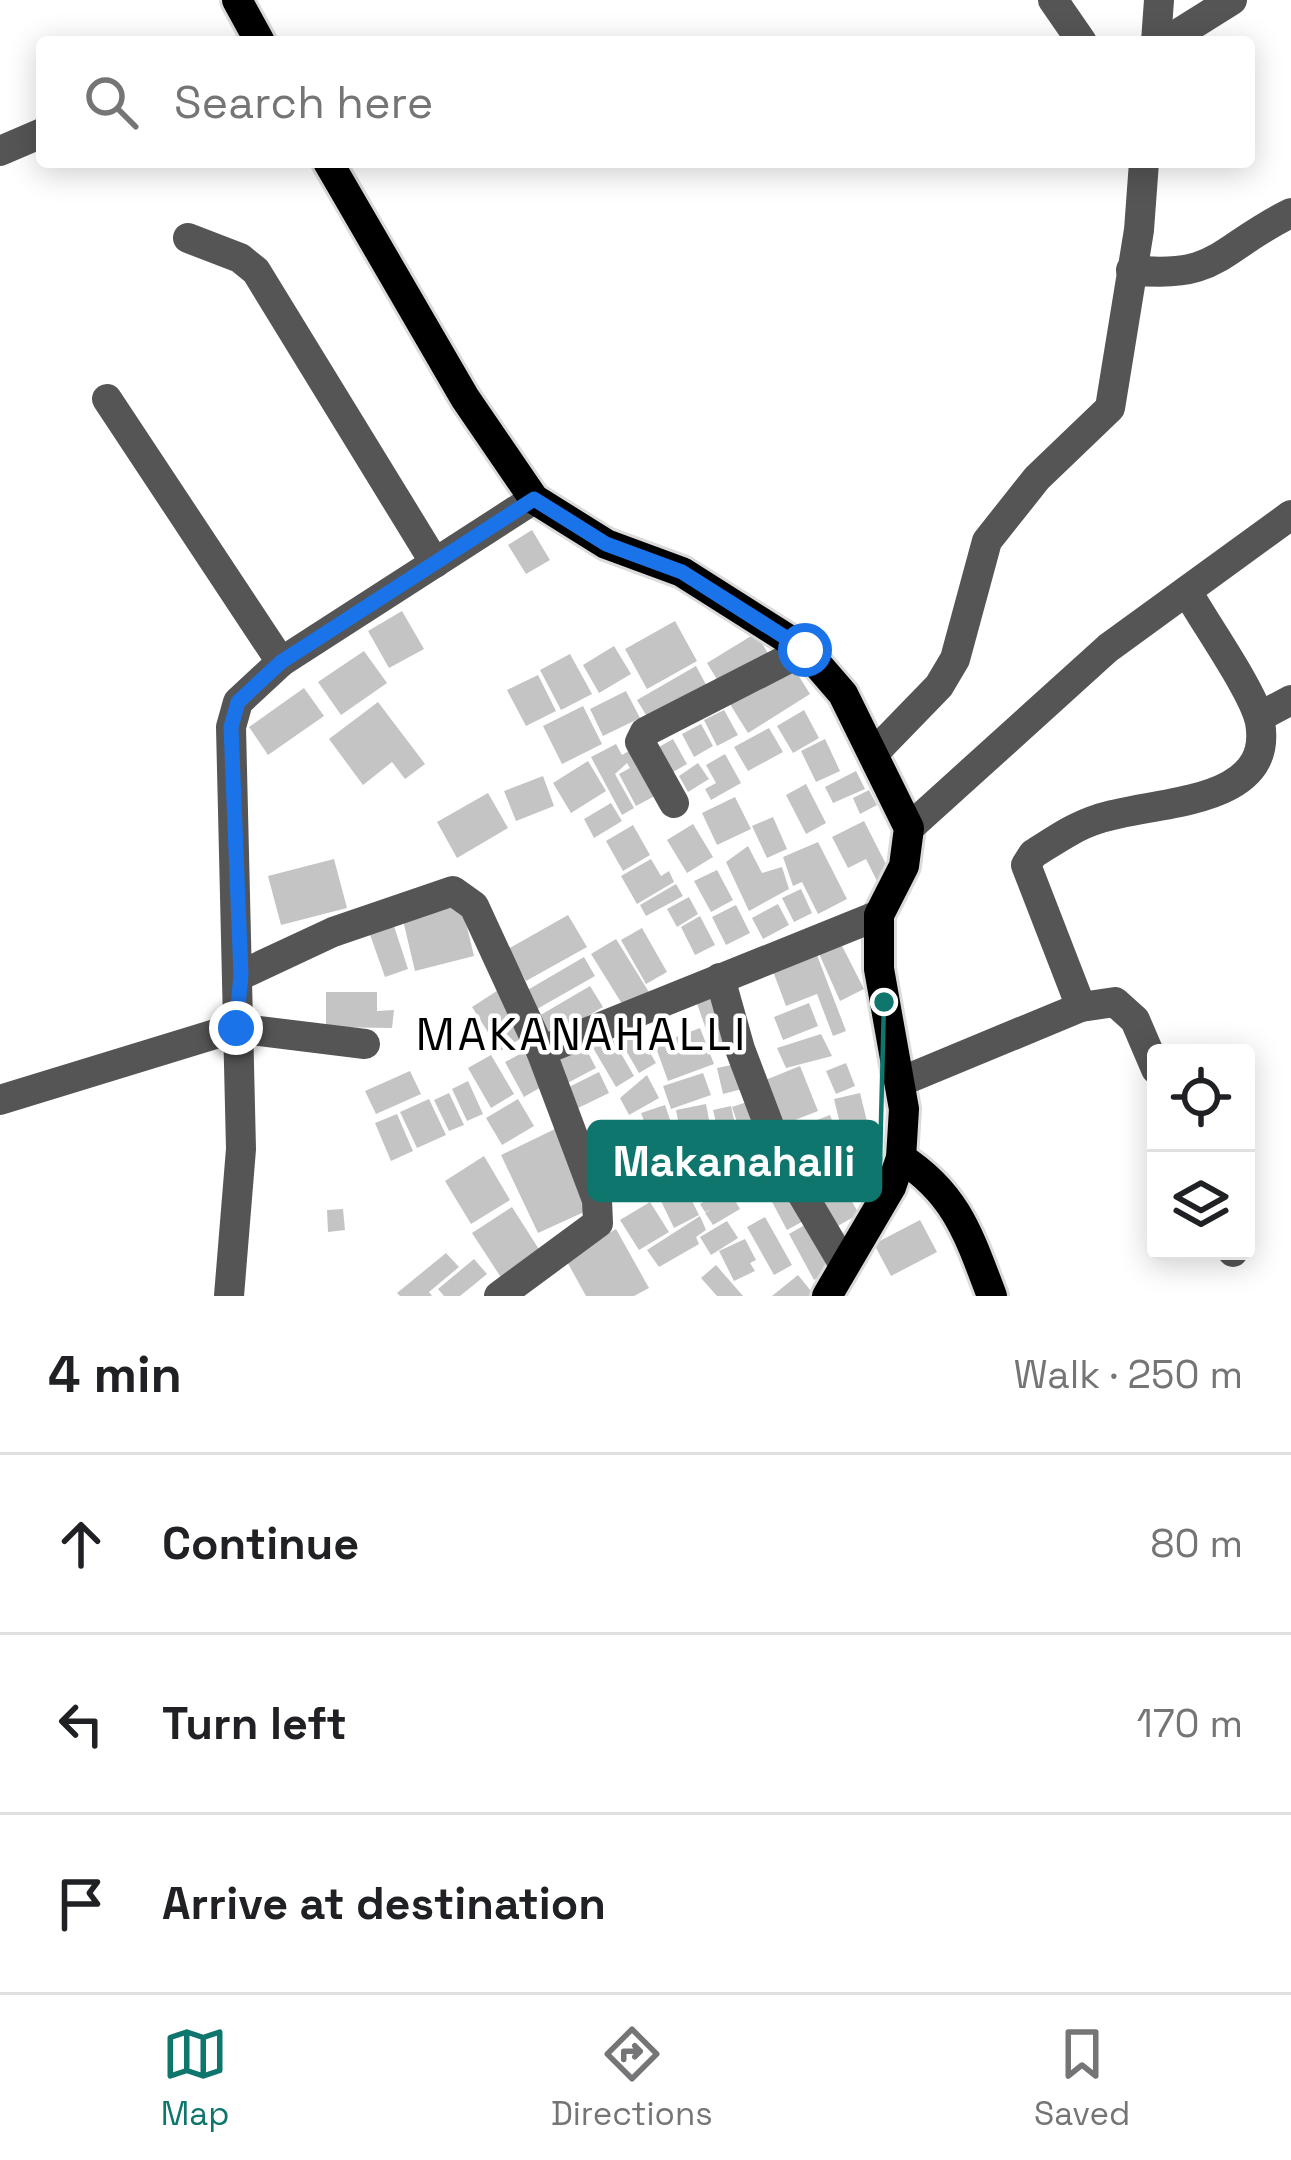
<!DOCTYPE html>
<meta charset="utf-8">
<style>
body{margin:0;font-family:"Space Grotesk",sans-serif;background:#f6f6f6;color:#202124}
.controls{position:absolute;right:36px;bottom:36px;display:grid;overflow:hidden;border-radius:12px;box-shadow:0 6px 30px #0003}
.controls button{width:108px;height:108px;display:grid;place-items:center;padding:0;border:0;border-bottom:3px solid #e0e0e0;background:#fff;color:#202124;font:60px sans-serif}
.stop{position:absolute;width:36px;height:36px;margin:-27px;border:9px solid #1a73e8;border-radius:50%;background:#fff}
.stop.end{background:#1a73e8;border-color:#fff;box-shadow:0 3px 12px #0008}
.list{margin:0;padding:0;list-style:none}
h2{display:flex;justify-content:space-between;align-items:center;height:156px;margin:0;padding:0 48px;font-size:51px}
h2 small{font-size:39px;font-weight:400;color:#757577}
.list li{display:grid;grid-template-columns:78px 1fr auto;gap:36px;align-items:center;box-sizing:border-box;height:180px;padding:0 48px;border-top:3px solid #e0e0e0}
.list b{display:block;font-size:45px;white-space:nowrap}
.list em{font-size:39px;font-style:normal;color:#757577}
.icon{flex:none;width:66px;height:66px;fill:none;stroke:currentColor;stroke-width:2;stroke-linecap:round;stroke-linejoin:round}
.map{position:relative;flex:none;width:1291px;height:1296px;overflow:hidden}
.search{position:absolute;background:#fff;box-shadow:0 6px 30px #0003;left:36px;right:36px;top:36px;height:132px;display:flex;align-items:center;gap:30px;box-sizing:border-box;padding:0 42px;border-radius:12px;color:#757577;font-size:45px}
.sheet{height:696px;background:#fff}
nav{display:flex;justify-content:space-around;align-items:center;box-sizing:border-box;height:168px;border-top:3px solid #e0e0e0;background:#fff;font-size:33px;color:#757577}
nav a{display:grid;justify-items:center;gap:6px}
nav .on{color:#0f766e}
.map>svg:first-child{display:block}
</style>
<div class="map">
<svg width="1291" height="1296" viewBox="0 0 1291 1296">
<rect width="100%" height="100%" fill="#fff"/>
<g fill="#c4c4c4">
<path d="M 532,530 L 550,560 L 526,574 L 508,545 Z"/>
<path d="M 402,611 L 424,649 L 389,668 L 368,631 Z"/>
<path d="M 675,621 L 697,661 L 647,689 L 625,649 Z"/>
<path d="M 756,633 L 770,657 L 721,686 L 707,663 Z"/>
<path d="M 614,646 L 631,674 L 599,693 L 583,665 Z"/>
<path d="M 364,651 L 387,683 L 341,715 L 318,682 Z"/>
<path d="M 570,654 L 592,694 L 561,710 L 540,670 Z"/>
<path d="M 790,662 L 810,694 L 748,733 L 728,701 Z"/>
<path d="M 696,666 L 710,692 L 652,725 L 637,700 Z"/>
<path d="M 538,675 L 556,711 L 526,726 L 507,690 Z"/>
<path d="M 304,688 L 324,716 L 268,755 L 249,727 Z"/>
<path d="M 626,691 L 640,718 L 603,736 L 590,709 Z"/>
<path d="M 378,702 L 425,764 L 405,779 L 392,762 L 363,785 L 329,739 Z"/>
<path d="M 583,706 L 602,744 L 562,764 L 543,726 Z"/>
<path d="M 724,710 L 738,735 L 717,746 L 704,720 Z"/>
<path d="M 804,710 L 819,738 L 793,753 L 777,726 Z"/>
<path d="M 701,724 L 713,746 L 694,757 L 682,734 Z"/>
<path d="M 769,728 L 783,752 L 748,771 L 734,747 Z"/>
<path d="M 673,739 L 687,764 L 673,772 L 659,747 Z"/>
<path d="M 825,739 L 840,771 L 816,782 L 801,751 Z"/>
<path d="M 616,744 L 622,755 L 637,746 L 662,792 L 636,806 L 619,774 L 630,768 L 627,763 L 615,774 L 634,808 L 622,815 L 591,757 Z"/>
<path d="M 725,754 L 741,783 L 711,800 L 705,789 L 716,783 L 706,765 Z"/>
<path d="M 588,761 L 606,791 L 571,813 L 553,783 Z"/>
<path d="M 698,763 L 709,779 L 688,792 L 679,776 Z"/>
<path d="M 856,771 L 865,789 L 833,803 L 825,787 Z"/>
<path d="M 543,776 L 554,806 L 516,821 L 504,791 Z"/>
<path d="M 806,784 L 826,823 L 806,834 L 786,795 Z"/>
<path d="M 869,790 L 877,805 L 860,814 L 853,798 Z"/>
<path d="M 488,793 L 508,828 L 457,858 L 437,822 Z"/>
<path d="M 735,797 L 751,829 L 717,845 L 702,813 Z"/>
<path d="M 611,803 L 622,821 L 594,838 L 584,819 Z"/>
<path d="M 773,817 L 787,849 L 767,858 L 752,826 Z"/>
<path d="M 864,821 L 892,876 L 878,883 L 866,859 L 848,868 L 832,837 Z"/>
<path d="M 693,824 L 713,857 L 687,873 L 667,840 Z"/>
<path d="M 633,825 L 650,855 L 623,871 L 606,841 Z"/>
<path d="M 818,842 L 847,899 L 818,914 L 802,882 L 793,886 L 783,857 Z"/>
<path d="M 748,846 L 762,873 L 782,867 L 789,889 L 749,911 L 726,862 Z"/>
<path d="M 334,859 L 347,908 L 281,925 L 268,876 Z"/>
<path d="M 651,859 L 661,876 L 669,871 L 674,882 L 637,904 L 621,876 Z"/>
<path d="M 717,870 L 733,900 L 711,912 L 694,881 Z"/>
<path d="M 676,884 L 683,896 L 646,916 L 640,905 Z"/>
<path d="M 801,889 L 812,913 L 794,922 L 782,898 Z"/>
<path d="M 689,897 L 698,914 L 677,927 L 667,909 Z"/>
<path d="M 461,902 L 474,956 L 415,971 L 402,916 Z"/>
<path d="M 778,904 L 789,925 L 763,939 L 752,918 Z"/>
<path d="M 736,905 L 750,933 L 726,945 L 712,917 Z"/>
<path d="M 568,915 L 587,947 L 526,981 L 508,949 Z"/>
<path d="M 700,916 L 715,945 L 695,955 L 681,927 Z"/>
<path d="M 392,920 L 408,969 L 385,977 L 368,929 Z"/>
<path d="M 642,928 L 667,972 L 646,984 L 621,940 Z"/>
<path d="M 838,938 L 864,989 L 840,1001 L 817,949 Z"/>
<path d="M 616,939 L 649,992 L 624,1007 L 591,954 Z"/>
<path d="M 812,942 L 846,1031 L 833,1036 L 817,994 L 786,1006 L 768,958 Z"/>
<path d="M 584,957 L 595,976 L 530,1013 L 519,995 Z"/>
<path d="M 590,986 L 603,1007 L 545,1041 L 532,1020 Z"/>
<path d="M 503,987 L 532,1032 L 500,1051 L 472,1007 Z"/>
<path d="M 717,990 L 735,1041 L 713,1049 L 695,998 Z"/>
<path d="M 326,992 L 377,992 L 377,1011 L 394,1010 L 392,1028 L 326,1027 Z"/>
<path d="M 809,1003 L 818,1026 L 783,1040 L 774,1017 Z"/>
<path d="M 631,1020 L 656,1063 L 639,1073 L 614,1030 Z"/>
<path d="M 700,1028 L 714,1064 L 668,1081 L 655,1045 Z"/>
<path d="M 608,1031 L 634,1076 L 616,1087 L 589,1041 Z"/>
<path d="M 821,1034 L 832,1056 L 786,1068 L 777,1048 Z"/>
<path d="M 582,1041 L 596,1068 L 560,1087 L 546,1060 Z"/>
<path d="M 529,1049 L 548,1083 L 524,1097 L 505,1062 Z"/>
<path d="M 491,1055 L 514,1094 L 491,1108 L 468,1068 Z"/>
<path d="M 846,1063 L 855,1086 L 836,1094 L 826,1071 Z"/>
<path d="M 736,1064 L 742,1089 L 723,1094 L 717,1068 Z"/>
<path d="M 800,1066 L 818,1111 L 782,1125 L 763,1081 Z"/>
<path d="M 410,1071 L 421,1094 L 376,1114 L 365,1091 Z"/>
<path d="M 599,1072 L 609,1093 L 572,1111 L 563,1090 Z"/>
<path d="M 703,1073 L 711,1095 L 671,1109 L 663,1086 Z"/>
<path d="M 647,1075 L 659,1098 L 629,1115 L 620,1098 Z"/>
<path d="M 468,1081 L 483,1114 L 467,1121 L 452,1089 Z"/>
<path d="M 449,1093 L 464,1125 L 449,1131 L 434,1100 Z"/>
<path d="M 860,1093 L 876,1158 L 850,1165 L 834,1099 Z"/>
<path d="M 429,1099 L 446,1135 L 417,1148 L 400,1112 Z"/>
<path d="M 518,1099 L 534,1126 L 502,1145 L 486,1118 Z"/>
<path d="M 756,1099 L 770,1142 L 746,1149 L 732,1107 Z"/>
<path d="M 706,1104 L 711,1130 L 681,1136 L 676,1110 Z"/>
<path d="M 665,1105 L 674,1131 L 651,1140 L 641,1113 Z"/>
<path d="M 731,1106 L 740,1147 L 723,1151 L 713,1110 Z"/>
<path d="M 397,1114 L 413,1151 L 391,1161 L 375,1123 Z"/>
<path d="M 830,1115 L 842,1147 L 806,1161 L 794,1129 Z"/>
<path d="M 557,1128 L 595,1207 L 538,1233 L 501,1155 Z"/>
<path d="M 618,1142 L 638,1192 L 614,1201 L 594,1151 Z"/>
<path d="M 484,1156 L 510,1200 L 471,1224 L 445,1181 Z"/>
<path d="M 784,1174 L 807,1219 L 787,1230 L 763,1185 Z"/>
<path d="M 841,1182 L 859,1214 L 827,1232 L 809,1199 Z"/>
<path d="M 685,1187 L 699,1215 L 674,1228 L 660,1199 Z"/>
<path d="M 728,1188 L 740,1209 L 713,1225 L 705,1213 L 710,1209 L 705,1212 L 700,1204 Z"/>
<path d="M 650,1202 L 669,1232 L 639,1250 L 620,1220 Z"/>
<path d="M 512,1207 L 542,1254 L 502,1279 L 472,1233 Z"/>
<path d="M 343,1209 L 345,1230 L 328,1232 L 327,1210 Z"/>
<path d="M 700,1216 L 706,1230 L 696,1237 L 699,1244 L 659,1267 L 647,1250 Z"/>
<path d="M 765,1217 L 792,1265 L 774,1275 L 747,1227 Z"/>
<path d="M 920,1220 L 937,1252 L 891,1276 L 874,1244 Z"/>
<path d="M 727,1221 L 738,1238 L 711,1255 L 700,1237 Z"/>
<path d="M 810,1222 L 836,1268 L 814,1280 L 789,1234 Z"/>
<path d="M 616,1229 L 649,1288 L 634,1296 L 586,1296 L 565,1258 Z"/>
<path d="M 745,1239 L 756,1260 L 750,1263 L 755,1271 L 734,1281 L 719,1251 Z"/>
<path d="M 446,1253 L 459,1267 L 429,1292 L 432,1296 L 400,1296 L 397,1293 Z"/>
<path d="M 474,1259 L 487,1274 L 460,1296 L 444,1296 L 438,1289 Z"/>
<path d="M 716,1265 L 743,1296 L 717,1296 L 701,1278 Z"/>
<path d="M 798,1275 L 815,1296 L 772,1296 Z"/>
</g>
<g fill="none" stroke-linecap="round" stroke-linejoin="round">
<defs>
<g id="major">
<path d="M 237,0 L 260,42"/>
<path d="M 328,162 L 465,398 L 534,499 L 606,544 L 682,572 L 805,650 L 843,694 L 909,828 L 904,866 L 879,915 L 879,969 L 904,1109 L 901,1158 L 891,1187 L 827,1296"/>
<path d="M 901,1158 C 957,1194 969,1236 992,1296"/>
</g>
</defs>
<use href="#major" stroke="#dbdbdb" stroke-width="36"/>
<g stroke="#555" stroke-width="30">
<path d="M 1053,0 L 1082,42"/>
<path d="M 1156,42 L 1159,0"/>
<path d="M 1165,42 L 1232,0"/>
<path d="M 0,151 L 42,133"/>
<path d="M 188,238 L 240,258 L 256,271 L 435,563"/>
<path d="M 1131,270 C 1219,280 1219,248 1291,213"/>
<path d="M 107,399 L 281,662"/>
<path d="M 1259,717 L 1291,700"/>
<path d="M 874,753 L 939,686 L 955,659 L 987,541 L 1037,478 L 1110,408 L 1139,230 L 1144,162"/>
<path d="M 674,803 L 640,742 L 645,732 L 805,650"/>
<path d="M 909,828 L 1108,648 L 1291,515"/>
<path d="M 241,975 L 333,932 L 453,891 L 474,906 L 541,1051"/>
<path d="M 720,978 L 740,1049 L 782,1160 L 843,1263"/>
<path d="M 1081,1007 L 1026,865 L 1033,854 C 1054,841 1075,826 1098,819 C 1154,800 1275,807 1260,722 C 1254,692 1204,622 1187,591"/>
<path d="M 900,1082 L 1081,1007 L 1115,1002 L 1135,1020 L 1156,1069"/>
<path d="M 0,1100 L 235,1028 L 365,1044"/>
<path d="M 1232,1251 L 1233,1252"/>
<path d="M 229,1296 L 241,1149 L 231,727 L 238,702 L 281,662 L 534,499"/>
<path d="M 499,1296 L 598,1223 L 597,1200 L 541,1051 L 879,915"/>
</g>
<use href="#major" stroke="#000" stroke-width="30"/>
</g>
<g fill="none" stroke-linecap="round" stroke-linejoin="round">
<path stroke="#1a73e8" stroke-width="15" d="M 236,1028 L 241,975 L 231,727 L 238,702 L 281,662 L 534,499 L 606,544 L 682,572 L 805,650"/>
</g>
<g text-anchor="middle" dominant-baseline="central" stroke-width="9" stroke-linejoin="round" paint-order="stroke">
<g font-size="45" letter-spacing="3" fill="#000" stroke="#fff">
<text x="582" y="1034">MAKANAHALLI</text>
</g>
</g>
<path fill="none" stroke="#0f766e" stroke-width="4.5" d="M884 1002L880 1161"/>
<circle fill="#0f766e" stroke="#fff" stroke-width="4.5" cx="884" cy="1002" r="12"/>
<rect fill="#0f766e" stroke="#0f766e" stroke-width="4.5" x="589" y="1122" width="291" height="78" rx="12"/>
<g font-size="42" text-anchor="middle" font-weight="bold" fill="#fff">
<text x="734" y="1176">Makanahalli</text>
</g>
</svg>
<div class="controls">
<button><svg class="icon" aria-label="locate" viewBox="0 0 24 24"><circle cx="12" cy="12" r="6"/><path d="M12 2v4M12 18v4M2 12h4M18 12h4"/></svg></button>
<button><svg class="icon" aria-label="layers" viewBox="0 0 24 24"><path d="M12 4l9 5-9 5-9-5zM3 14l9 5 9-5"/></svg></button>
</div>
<div class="stop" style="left:805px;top:650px"></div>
<div class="stop end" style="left:236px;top:1028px"></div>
<div class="search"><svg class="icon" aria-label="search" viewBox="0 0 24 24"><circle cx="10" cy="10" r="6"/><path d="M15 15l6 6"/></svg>Search here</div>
</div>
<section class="sheet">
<h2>4 min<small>Walk · 250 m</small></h2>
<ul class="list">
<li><svg class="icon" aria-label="ahead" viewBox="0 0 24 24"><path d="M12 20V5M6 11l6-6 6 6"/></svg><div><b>Continue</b></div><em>80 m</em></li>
<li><svg class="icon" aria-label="left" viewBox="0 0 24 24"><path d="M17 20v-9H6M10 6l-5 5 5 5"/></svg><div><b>Turn left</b></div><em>170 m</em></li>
<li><svg class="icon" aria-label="arrive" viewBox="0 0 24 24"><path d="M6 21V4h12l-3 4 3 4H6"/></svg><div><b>Arrive at destination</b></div></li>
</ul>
</section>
<nav>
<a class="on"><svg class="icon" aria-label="map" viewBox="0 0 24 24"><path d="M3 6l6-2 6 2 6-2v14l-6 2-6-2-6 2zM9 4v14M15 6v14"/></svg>Map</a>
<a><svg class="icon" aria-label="directions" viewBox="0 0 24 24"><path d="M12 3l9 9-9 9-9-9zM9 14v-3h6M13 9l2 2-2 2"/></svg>Directions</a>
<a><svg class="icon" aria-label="saved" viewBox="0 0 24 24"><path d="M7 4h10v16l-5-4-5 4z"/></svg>Saved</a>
</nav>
